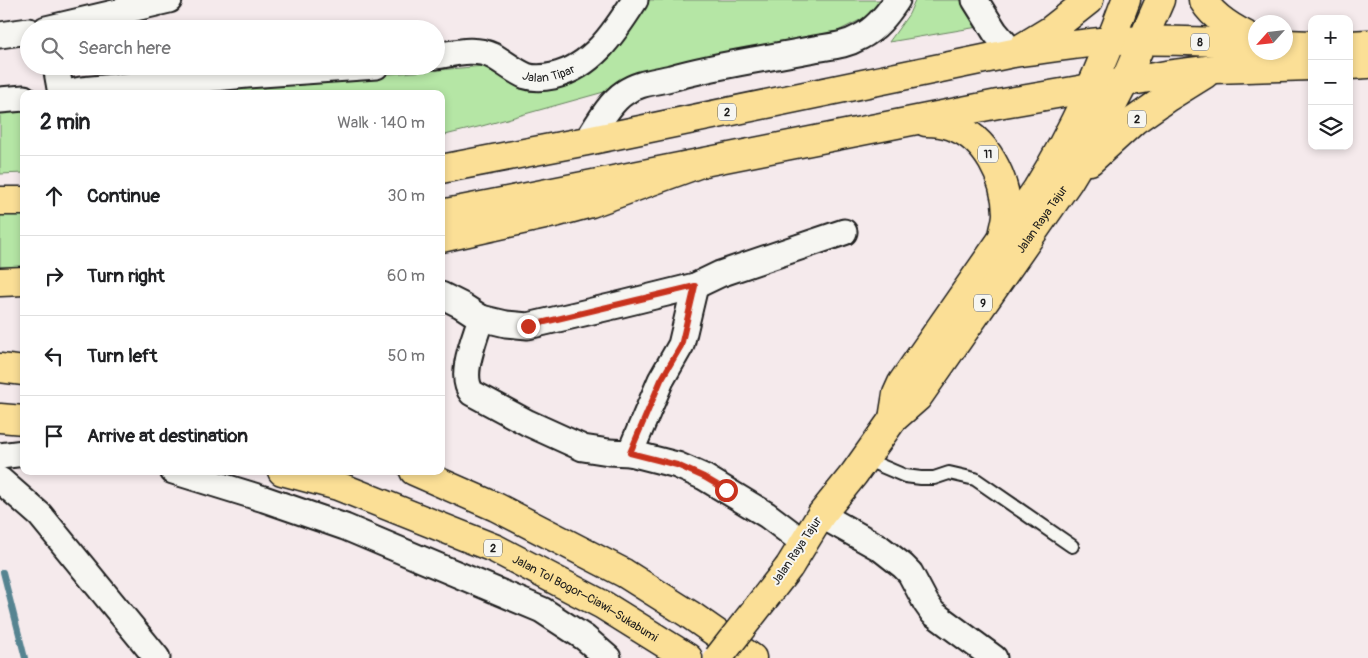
<!DOCTYPE html>
<meta charset="utf-8">
<style>
body{margin:0;font-family:Pangolin,sans-serif;background:#f6f6f6;color:#202124}
.controls{position:absolute;right:15px;top:15px;display:grid;overflow:hidden;border-radius:10px;box-shadow:0 2px 8px #0003}
.controls button{width:45px;height:45px;display:grid;place-items:center;padding:0;border:0;border-bottom:1px solid #e0e0e0;background:#fff;color:#202124;font:25px sans-serif}
.compass{position:absolute;left:1248px;top:15px;width:45px;height:45px;border-radius:50%;background:#fff;box-shadow:0 2px 8px #0003;rotate:243deg}
.stop{position:absolute;width:15px;height:15px;margin:-11px;border:4px solid #c8321e;border-radius:50%;background:#fff}
.stop.end{background:#c8321e;border-color:#fff;box-shadow:0 1px 5px #0008}
.list{margin:0;padding:0;list-style:none}
h2{display:flex;justify-content:space-between;align-items:center;height:65px;margin:0;padding:0 20px;font-size:21px}
h2 small{font-size:16px;font-weight:400;color:#757577}
.list li{display:grid;grid-template-columns:32px 1fr auto;gap:15px;align-items:center;box-sizing:border-box;height:80px;padding:0 20px;border-top:1px solid #e0e0e0}
.list b{display:block;font-size:19px;white-space:nowrap}
.list em{font-size:16px;font-style:normal;color:#757577}
.icon{flex:none;width:28px;height:28px;fill:none;stroke:currentColor;stroke-width:2;stroke-linecap:round;stroke-linejoin:round}
.map{position:relative;flex:none;width:1368px;height:658px;overflow:hidden}
.search{position:absolute;background:#fff;box-shadow:0 2px 8px #0003;left:20px;top:20px;width:425px;height:55px;display:flex;align-items:center;gap:12px;box-sizing:border-box;padding:0 18px;border-radius:28px;color:#757577;font-size:19px}
.panel{position:absolute;background:#fff;box-shadow:0 2px 8px #0003;left:20px;top:90px;width:425px;height:385px;border-radius:10px}
.map>svg:first-child{display:block}
</style>
<div class="map">
<svg width="1368" height="658" viewBox="0 0 1368 658">
<rect width="100%" height="100%" fill="#f5eaec"/>
<filter id="ink" filterUnits="userSpaceOnUse"><feTurbulence type="fractalNoise" baseFrequency=".02" numOctaves="2"/><feDisplacementMap in="SourceGraphic" scale="10" xChannelSelector="R" yChannelSelector="G"/><feConvolveMatrix kernelMatrix="1 2 1 2 8 2 1 2 1" color-interpolation-filters="sRGB"/></filter>
<g filter="url(#ink)">
<g fill="#b5e6a5" stroke="#688160">
<path d="M 645,0 L 887,0 L 870,15 L 832,34 L 715,61 L 482,126 L 441,136 L 441,94 L 161,94 L 484,66 L 501,72 L 520,83 L 552,89 L 573,84 L 597,65 Z"/>
<path d="M 915,0 L 961,0 L 969,12 L 984,26 L 889,42 L 909,14 Z"/>
<path d="M 24,109 L 24,173 L 0,174 L 0,113 Z"/>
<path d="M 0,213 L 24,214 L 24,270 L 0,270 Z"/>
</g>
<g fill="none" stroke-linecap="round" stroke-linejoin="round">
<path stroke="#578491" stroke-width="6" d="M 3,572 L 25,658"/>
<defs>
<path id="service" d="M 865,459 L 905,476 L 921,478 L 934,478 L 949,473 L 975,479 L 1072,546"/>
<g id="minor">
<path d="M 975,0 L 995,32 L 1013,53"/>
<path d="M 46,29 L 169,0"/>
<path d="M 0,35 L 29,31"/>
<path id="s1" d="M 436,56 C 455,53 475,47 493,56 C 504,62 514,71 526,76 C 535,79 544,78 553,76 C 592,67 614,33 635,0"/>
<path d="M 56,66 L 61,94"/>
<path d="M 62,94 L 81,90 L 247,75 L 376,66"/>
<path d="M 0,100 L 24,98"/>
<path d="M 587,141 C 596,127 610,102 624,93 C 638,83 655,82 671,78 C 716,65 763,59 809,50 C 827,46 843,47 860,37 C 876,29 887,15 897,0"/>
<path d="M 441,295 L 461,305 L 481,318 C 475,338 458,376 472,393 L 528,423 L 583,448 L 609,452 L 630,453 L 677,465 L 704,477 L 767,515 L 804,543"/>
<path d="M 481,318 L 506,324 L 528,326 L 618,305 L 695,286 L 720,274 L 844,232"/>
<path d="M 630,453 L 661,380 L 681,345 L 695,286"/>
<path d="M 0,456 L 24,453"/>
<path d="M 173,471 L 264,499 L 345,527 L 542,610 L 585,638 L 608,658"/>
<path d="M 0,480 L 40,515 L 157,658"/>
<path d="M 821,515 L 880,548 L 903,566 L 910,573 L 926,603 L 933,613 L 994,658"/>
</g>
<g id="trunk">
<path d="M 1203,0 C 1214,19 1236,31 1256,40"/>
<path d="M 1286,44 L 1312,45"/>
<path d="M 1349,45 L 1368,44"/>
<path d="M 1023,47 L 1051,30 L 1089,0"/>
<path d="M 1349,65 L 1368,64"/>
<path d="M 926,122 C 935,122 944,123 952,126 C 987,138 1006,179 1007,213 C 1007,221 1004,229 1003,236"/>
<path d="M 1090,161 L 1135,120 L 1168,97 L 1205,74"/>
<path d="M 441,169 L 587,141 L 1013,53 C 1046,49 1079,43 1113,41 C 1160,39 1208,42 1256,43"/>
<path d="M 441,214 L 998,104 L 1166,75 L 1215,69 L 1312,66"/>
<path d="M 893,419 L 897,394 L 902,383 L 1037,189 C 1075,128 1101,68 1126,0"/>
<path id="s2" d="M 789,567 L 821,515 L 854,474 L 893,419 L 918,397 L 1068,182 L 1100,129 L 1124,83 L 1160,0"/>
</g>
<g id="motorway">
<path d="M 0,201 L 24,201"/>
<path d="M 441,238 L 558,212 L 591,203 L 701,163"/>
<path d="M 0,282 L 24,281"/>
<path d="M 0,368 L 24,371"/>
<path d="M 0,418 L 24,420"/>
<path id="s3" d="M 282,471 L 338,486 L 496,549 L 603,605 L 688,658"/>
<path d="M 414,471 L 496,507 L 624,573 L 689,614 L 752,658"/>
</g>
</defs>
<use href="#service" stroke="#1c1c1c" stroke-width="16"/>
<use href="#minor" stroke="#1c1c1c" stroke-width="29"/>
<use href="#trunk" stroke="#1c1c1c" stroke-width="31"/>
<use href="#motorway" stroke="#1c1c1c" stroke-width="31"/>
<use href="#service" stroke="#f6f6f2" stroke-width="12"/>
<use href="#minor" stroke="#f6f6f2" stroke-width="25"/>
<use href="#trunk" stroke="#fbdf96" stroke-width="28"/>
<use href="#motorway" stroke="#fbdf96" stroke-width="28"/>
<defs>
<path id="trunk-bridge" d="M 718,658 L 789,567"/>
</defs>
<use href="#trunk-bridge" stroke="#1c1c1c" stroke-width="31" stroke-linecap="butt"/>
<use href="#trunk-bridge" stroke="#fbdf96" stroke-width="28"/>
</g>
</g>
<g fill="none" stroke-linecap="round" stroke-linejoin="round" filter="url(#ink)">
<path stroke="#c8321e" stroke-width="6" d="M 528,326 L 695,286 L 681,346 L 661,380 L 630,453 L 677,465 L 704,477 L 726,490"/>
</g>
<g text-anchor="middle" dominant-baseline="central" stroke-width="4" stroke-linejoin="round" paint-order="stroke">
<g fill="#f6f6f2" stroke="#5d5d5c" stroke-width="1">
<rect x="1191" y="33.5" width="18" height="17" rx="4"/>
<rect x="718" y="103.5" width="18" height="17" rx="4"/>
<rect x="1128" y="110.5" width="18" height="17" rx="4"/>
<rect x="978" y="145.5" width="20" height="17" rx="4"/>
<rect x="974" y="294.5" width="18" height="17" rx="4"/>
<rect x="484" y="539.5" width="18" height="17" rx="4"/>
</g>
<g font-size="11" font-weight="bold" fill="#1c1c1c">
<text x="1200" y="42">8</text>
<text x="727" y="112">2</text>
<text x="1137" y="119">2</text>
<text x="988" y="154">11</text>
<text x="983" y="303">9</text>
<text x="493" y="548">2</text>
</g>
<g font-size="12" fill="#1c1c1c" stroke="#f6f6f2">
<text stroke="none"><textPath href="#s1" startOffset="120">Jalan Tipar</textPath></text>
<text stroke="none"><textPath href="#s2" startOffset="431">Jalan Raya Tajur</textPath></text>
<text transform="translate(797 551) rotate(-56)">Jalan Raya Tajur</text>
<text stroke="none"><textPath href="#s3" startOffset="330">Jalan Tol Bogor–Ciawi–Sukabumi</textPath></text>
</g>
</g>
</svg>
<div class="controls">
<button>+</button>
<button>−</button>
<button><svg class="icon" aria-label="layers" viewBox="0 0 24 24"><path d="M12 4l9 5-9 5-9-5zM3 14l9 5 9-5"/></svg></button>
</div>
<svg class="compass" viewBox="-18 -18 36 36"><path d="M0-13l5 13h-10z" fill="#e53935"/><path d="M0 13l5-13h-10z" fill="#757577"/></svg>
<div class="stop" style="left:726px;top:490px"></div>
<div class="stop end" style="left:528px;top:326px"></div>
<div class="search"><svg class="icon" aria-label="search" viewBox="0 0 24 24"><circle cx="10" cy="10" r="6"/><path d="M15 15l6 6"/></svg>Search here</div>
<section class="panel">
<h2>2 min<small>Walk · 140 m</small></h2>
<ul class="list">
<li><svg class="icon" aria-label="ahead" viewBox="0 0 24 24"><path d="M12 20V5M6 11l6-6 6 6"/></svg><div><b>Continue</b></div><em>30 m</em></li>
<li><svg class="icon" aria-label="right" viewBox="0 0 24 24"><path d="M7 20v-9h11M14 6l5 5-5 5"/></svg><div><b>Turn right</b></div><em>60 m</em></li>
<li><svg class="icon" aria-label="left" viewBox="0 0 24 24"><path d="M17 20v-9H6M10 6l-5 5 5 5"/></svg><div><b>Turn left</b></div><em>50 m</em></li>
<li><svg class="icon" aria-label="arrive" viewBox="0 0 24 24"><path d="M6 21V4h12l-3 4 3 4H6"/></svg><div><b>Arrive at destination</b></div></li>
</ul>
</section>
</div>
